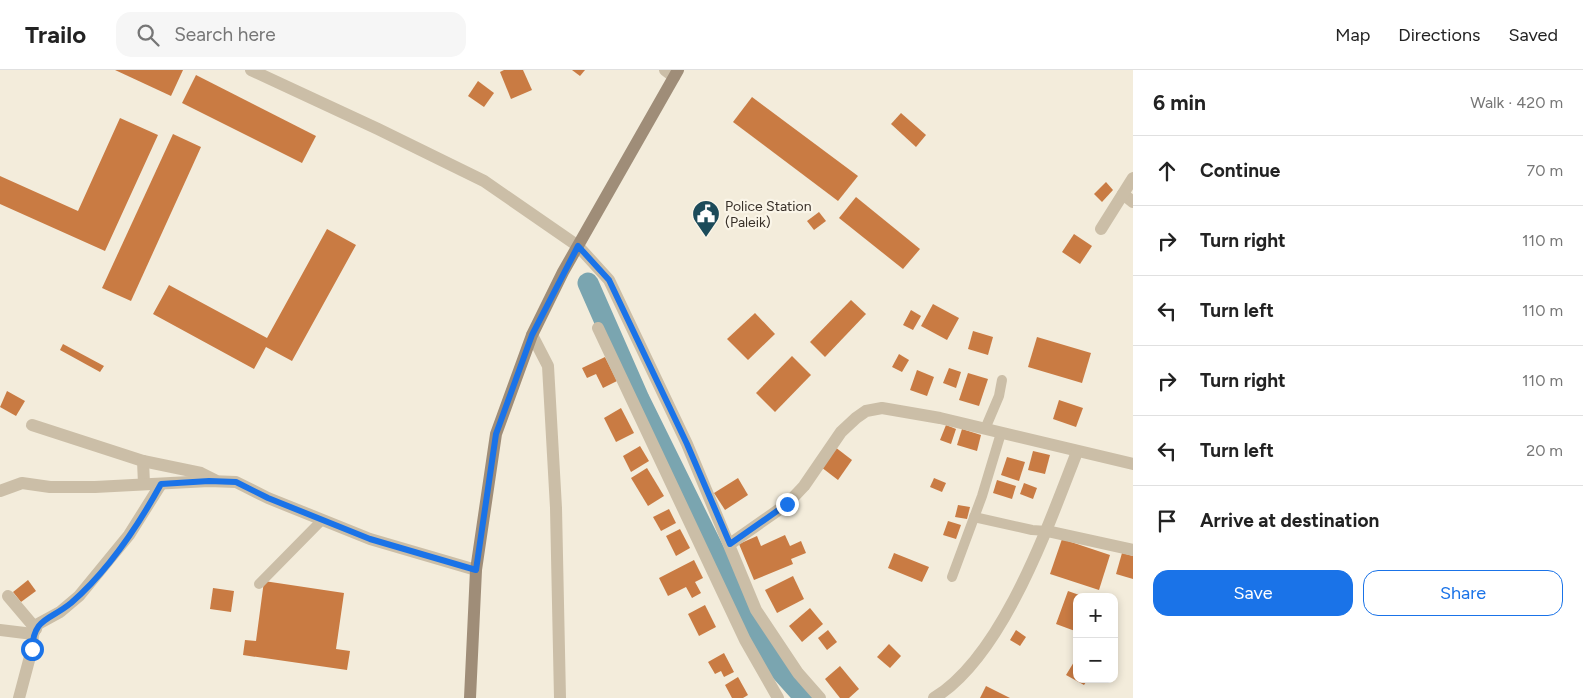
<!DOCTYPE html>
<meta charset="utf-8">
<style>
body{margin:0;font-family:Figtree,sans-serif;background:#f6f6f6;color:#222}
.controls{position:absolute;right:15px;bottom:15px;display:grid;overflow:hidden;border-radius:10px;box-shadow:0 2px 8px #0003}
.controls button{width:45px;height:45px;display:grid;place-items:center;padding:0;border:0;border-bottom:1px solid #e0e0e0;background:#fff;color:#222;font:25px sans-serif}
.stop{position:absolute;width:15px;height:15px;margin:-11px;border:4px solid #1a73e8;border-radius:50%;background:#fff}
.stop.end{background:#1a73e8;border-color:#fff;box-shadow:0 1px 5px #0008}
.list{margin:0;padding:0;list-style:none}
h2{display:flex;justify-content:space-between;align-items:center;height:65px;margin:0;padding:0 20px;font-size:21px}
h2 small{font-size:16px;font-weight:400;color:#767676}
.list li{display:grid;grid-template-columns:32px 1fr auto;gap:15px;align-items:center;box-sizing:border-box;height:70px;padding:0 20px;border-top:1px solid #e0e0e0}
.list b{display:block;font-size:19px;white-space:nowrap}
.list em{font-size:16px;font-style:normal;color:#767676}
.actions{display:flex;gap:10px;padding:15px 20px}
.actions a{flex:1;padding:11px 0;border:1px solid #1a73e8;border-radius:15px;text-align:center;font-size:18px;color:#1a73e8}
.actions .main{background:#1a73e8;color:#fff}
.icon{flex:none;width:28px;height:28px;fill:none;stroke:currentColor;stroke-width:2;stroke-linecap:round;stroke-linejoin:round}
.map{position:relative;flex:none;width:1133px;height:628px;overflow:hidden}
header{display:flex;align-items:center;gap:30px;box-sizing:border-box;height:70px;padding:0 25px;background:#fff;border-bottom:1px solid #e0e0e0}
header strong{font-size:24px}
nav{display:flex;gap:28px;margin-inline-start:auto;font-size:18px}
.search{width:350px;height:45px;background:#f6f6f6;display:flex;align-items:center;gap:12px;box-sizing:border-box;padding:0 18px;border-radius:15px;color:#767676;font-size:19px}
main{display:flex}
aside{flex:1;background:#fff}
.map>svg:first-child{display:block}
</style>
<header>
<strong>Trailo</strong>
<div class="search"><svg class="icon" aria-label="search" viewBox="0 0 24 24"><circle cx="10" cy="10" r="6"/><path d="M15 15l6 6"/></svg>Search here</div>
<nav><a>Map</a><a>Directions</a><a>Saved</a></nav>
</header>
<main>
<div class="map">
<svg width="1133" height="628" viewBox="0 0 1133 628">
<rect width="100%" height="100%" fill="#f3ecdb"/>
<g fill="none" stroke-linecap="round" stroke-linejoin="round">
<path stroke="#7aa5b0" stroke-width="21" d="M 588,213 L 639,329 L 724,501 L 779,599 L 805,628"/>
</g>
<g fill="#c97b43">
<path d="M 115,0 L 183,0 L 171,26 Z"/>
<path d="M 504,0 L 523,0 L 532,20 L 511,29 L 500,2 Z"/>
<path d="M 572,0 L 585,0 L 580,6 Z"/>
<path d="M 196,5 L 316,66 L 302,93 L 182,33 Z"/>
<path d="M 478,11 L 494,23 L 484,37 L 468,26 Z"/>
<path d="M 752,27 L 858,106 L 838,131 L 733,52 Z"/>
<path d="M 901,43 L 926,65 L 916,77 L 891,54 Z"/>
<path d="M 120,48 L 158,65 L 105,181 L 0,134 L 0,106 L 78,141 Z"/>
<path d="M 173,64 L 201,77 L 131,231 L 102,218 Z"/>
<path d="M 1106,112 L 1113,120 L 1102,132 L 1094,124 Z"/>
<path d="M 856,127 L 920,179 L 903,199 L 839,148 Z"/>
<path d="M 819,142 L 826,151 L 814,160 L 807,151 Z"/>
<path d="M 327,159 L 356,175 L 292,291 L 266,277 L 254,299 L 153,244 L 169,215 L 267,268 Z"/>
<path d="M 1074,164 L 1092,176 L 1080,194 L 1062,182 Z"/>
<path d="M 851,230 L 866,244 L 825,287 L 810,272 Z"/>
<path d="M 933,234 L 959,248 L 947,270 L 921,256 Z"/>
<path d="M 911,240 L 921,246 L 913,260 L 903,255 Z"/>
<path d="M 755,243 L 775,264 L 748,290 L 727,269 Z"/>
<path d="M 973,261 L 993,267 L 988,285 L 968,279 Z"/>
<path d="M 1037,267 L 1091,283 L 1082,313 L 1028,297 Z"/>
<path d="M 63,274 L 104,296 L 100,302 L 60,280 Z"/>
<path d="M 899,284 L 909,290 L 902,302 L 892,297 Z"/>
<path d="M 792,286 L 811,305 L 775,342 L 756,323 Z"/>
<path d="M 605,287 L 617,311 L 603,318 L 596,304 L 587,308 L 582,298 Z"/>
<path d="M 949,298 L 961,302 L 956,318 L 943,313 Z"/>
<path d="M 917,300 L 934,307 L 927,326 L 910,320 Z"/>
<path d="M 968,303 L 988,309 L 979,336 L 959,330 Z"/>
<path d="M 7,321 L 25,331 L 16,346 L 0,337 Z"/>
<path d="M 1059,330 L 1083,338 L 1076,357 L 1053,349 Z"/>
<path d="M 621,338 L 634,363 L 616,372 L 604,348 Z"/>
<path d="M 946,355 L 956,359 L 951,374 L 940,370 Z"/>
<path d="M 962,359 L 981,365 L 977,381 L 957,375 Z"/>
<path d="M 640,376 L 649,391 L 631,402 L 623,386 Z"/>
<path d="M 835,377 L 852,390 L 838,410 L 821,397 Z"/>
<path d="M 1033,381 L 1050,385 L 1045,404 L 1028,400 Z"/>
<path d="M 1007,387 L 1025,392 L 1019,411 L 1001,405 Z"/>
<path d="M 647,398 L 664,426 L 648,436 L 631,408 Z"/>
<path d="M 738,408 L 748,425 L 725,440 L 714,423 Z"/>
<path d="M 934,408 L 946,413 L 942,422 L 930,417 Z"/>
<path d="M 997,410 L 1016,416 L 1012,429 L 993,423 Z"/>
<path d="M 1024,413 L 1037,418 L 1033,429 L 1020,424 Z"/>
<path d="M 958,435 L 970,437 L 967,449 L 955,447 Z"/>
<path d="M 669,439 L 676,453 L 661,461 L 653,447 Z"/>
<path d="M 948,451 L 961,455 L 956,469 L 943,465 Z"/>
<path d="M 680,459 L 690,478 L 676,486 L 666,466 Z"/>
<path d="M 785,465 L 790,476 L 801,471 L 806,483 L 791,489 L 793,494 L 754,510 L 739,474 L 757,466 L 761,476 Z"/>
<path d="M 1062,469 L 1110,485 L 1099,520 L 1050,504 Z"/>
<path d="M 894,483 L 929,497 L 922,512 L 888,498 Z"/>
<path d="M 1122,483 L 1133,486 L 1133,509 L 1116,504 Z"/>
<path d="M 694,490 L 703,508 L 695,512 L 701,523 L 692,528 L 686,517 L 668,526 L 659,508 Z"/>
<path d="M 793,506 L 804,529 L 777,543 L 765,520 Z"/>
<path d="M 28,510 L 36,521 L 21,532 L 13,522 Z"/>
<path d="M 264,511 L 344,523 L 336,579 L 350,581 L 347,600 L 243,585 L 245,570 L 256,571 Z"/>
<path d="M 213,518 L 234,521 L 231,542 L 210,539 Z"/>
<path d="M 1068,521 L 1082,526 L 1077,527 L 1075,561 L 1056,554 Z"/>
<path d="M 705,535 L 716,557 L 699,566 L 688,544 Z"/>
<path d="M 810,538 L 823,554 L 802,572 L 789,556 Z"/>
<path d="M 828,560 L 837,572 L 827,580 L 818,568 Z"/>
<path d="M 1016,560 L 1026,567 L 1020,576 L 1010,570 Z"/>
<path d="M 889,574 L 901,586 L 890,598 L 877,587 Z"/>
<path d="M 724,583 L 734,602 L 724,607 L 721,601 L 715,604 L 708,592 Z"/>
<path d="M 1077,587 L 1077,609 L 1088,609 L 1084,615 L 1066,605 Z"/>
<path d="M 840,596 L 859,619 L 849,628 L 840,628 L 825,609 Z"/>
<path d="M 738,607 L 748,625 L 743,628 L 732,628 L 725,615 Z"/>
<path d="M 986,616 L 1010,628 L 980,628 Z"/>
</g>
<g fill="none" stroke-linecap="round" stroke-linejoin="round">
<g stroke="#cbbea7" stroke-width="10">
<path d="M 985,359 L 999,326 L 1002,310"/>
<path d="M 974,447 L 1032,460 L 1047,461"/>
<path d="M 952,507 L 982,426 L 1001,363"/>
<path d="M 259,514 L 322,450"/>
</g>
<g stroke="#cbbea7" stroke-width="12">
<path d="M 251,0 L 378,59 L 484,111 L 578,176 L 609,210 L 687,374 L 756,540 L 798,603 L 820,628"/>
<path d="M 665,0 L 674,7"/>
<path d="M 1123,124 L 1133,132"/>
<path d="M 1101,159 L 1133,108"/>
<path d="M 598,258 L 745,570 L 778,628"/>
<path d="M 532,265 L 548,296 L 556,438 L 560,628"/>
<path d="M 32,355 L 143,391 L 144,414"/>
<path d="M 143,391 L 201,403 L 215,410"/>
<path d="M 0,421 L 22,413 L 50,417 L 95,417 L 209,411 L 236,412 L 268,428 L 370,469 L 476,500"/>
<path d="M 1047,461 L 1133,480"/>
<path d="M 730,474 L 787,434 L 804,416 L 841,362 L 856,348 L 866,341 L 882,338 L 940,348 L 1133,394"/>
<path d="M 8,526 L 36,559"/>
<path d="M 0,560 L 33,564"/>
<path d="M 19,628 L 32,579 L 33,564 L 38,554 L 60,542 L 79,526 L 129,465 L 161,414"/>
<path d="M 934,628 C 1003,586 1048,456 1077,382"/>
</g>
<path stroke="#9f8d78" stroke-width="12" d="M 470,628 L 476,500 L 496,364 L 532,265 L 563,202 L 678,0"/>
</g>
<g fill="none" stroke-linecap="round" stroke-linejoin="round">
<path stroke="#1a73e8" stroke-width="6" d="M 32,579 C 34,547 49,551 71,533 C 108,501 138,456 161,414 L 209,411 L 236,412 L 268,428 L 370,469 L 476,500 L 496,364 L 532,265 L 578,176 L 609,210 L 687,374 L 730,474 L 787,434"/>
</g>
<defs>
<symbol id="civic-pin" viewBox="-11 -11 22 30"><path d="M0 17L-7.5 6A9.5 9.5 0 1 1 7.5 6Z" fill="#1c4b5a" stroke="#faf5e8"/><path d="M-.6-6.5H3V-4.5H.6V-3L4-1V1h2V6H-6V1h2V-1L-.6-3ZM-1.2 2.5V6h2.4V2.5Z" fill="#fff"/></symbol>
</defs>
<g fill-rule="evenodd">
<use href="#civic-pin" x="690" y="128" width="32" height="43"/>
</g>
<g text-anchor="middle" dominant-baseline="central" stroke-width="4.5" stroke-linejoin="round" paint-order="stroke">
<g font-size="14" fill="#372f28" stroke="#faf5e8" text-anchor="start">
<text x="725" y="136">Police Station<tspan x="725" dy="16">(Paleik)</tspan></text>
</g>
</g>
</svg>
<div class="controls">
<button>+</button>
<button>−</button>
</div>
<div class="stop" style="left:32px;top:579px"></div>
<div class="stop end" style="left:787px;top:434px"></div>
</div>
<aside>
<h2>6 min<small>Walk · 420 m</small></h2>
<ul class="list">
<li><svg class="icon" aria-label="ahead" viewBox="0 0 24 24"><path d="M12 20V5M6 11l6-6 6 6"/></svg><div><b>Continue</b></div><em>70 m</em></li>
<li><svg class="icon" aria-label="right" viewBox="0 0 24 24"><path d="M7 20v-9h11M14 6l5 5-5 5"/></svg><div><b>Turn right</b></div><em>110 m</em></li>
<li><svg class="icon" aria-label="left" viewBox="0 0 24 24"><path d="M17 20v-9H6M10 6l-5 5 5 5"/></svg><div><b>Turn left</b></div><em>110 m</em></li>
<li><svg class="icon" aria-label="right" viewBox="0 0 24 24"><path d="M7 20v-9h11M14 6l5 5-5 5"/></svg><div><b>Turn right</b></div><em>110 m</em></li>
<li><svg class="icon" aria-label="left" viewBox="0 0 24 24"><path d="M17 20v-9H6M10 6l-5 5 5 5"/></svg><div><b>Turn left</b></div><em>20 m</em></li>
<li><svg class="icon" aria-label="arrive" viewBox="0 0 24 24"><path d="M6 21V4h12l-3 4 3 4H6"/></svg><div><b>Arrive at destination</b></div></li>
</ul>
<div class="actions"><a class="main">Save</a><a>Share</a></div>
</aside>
</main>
